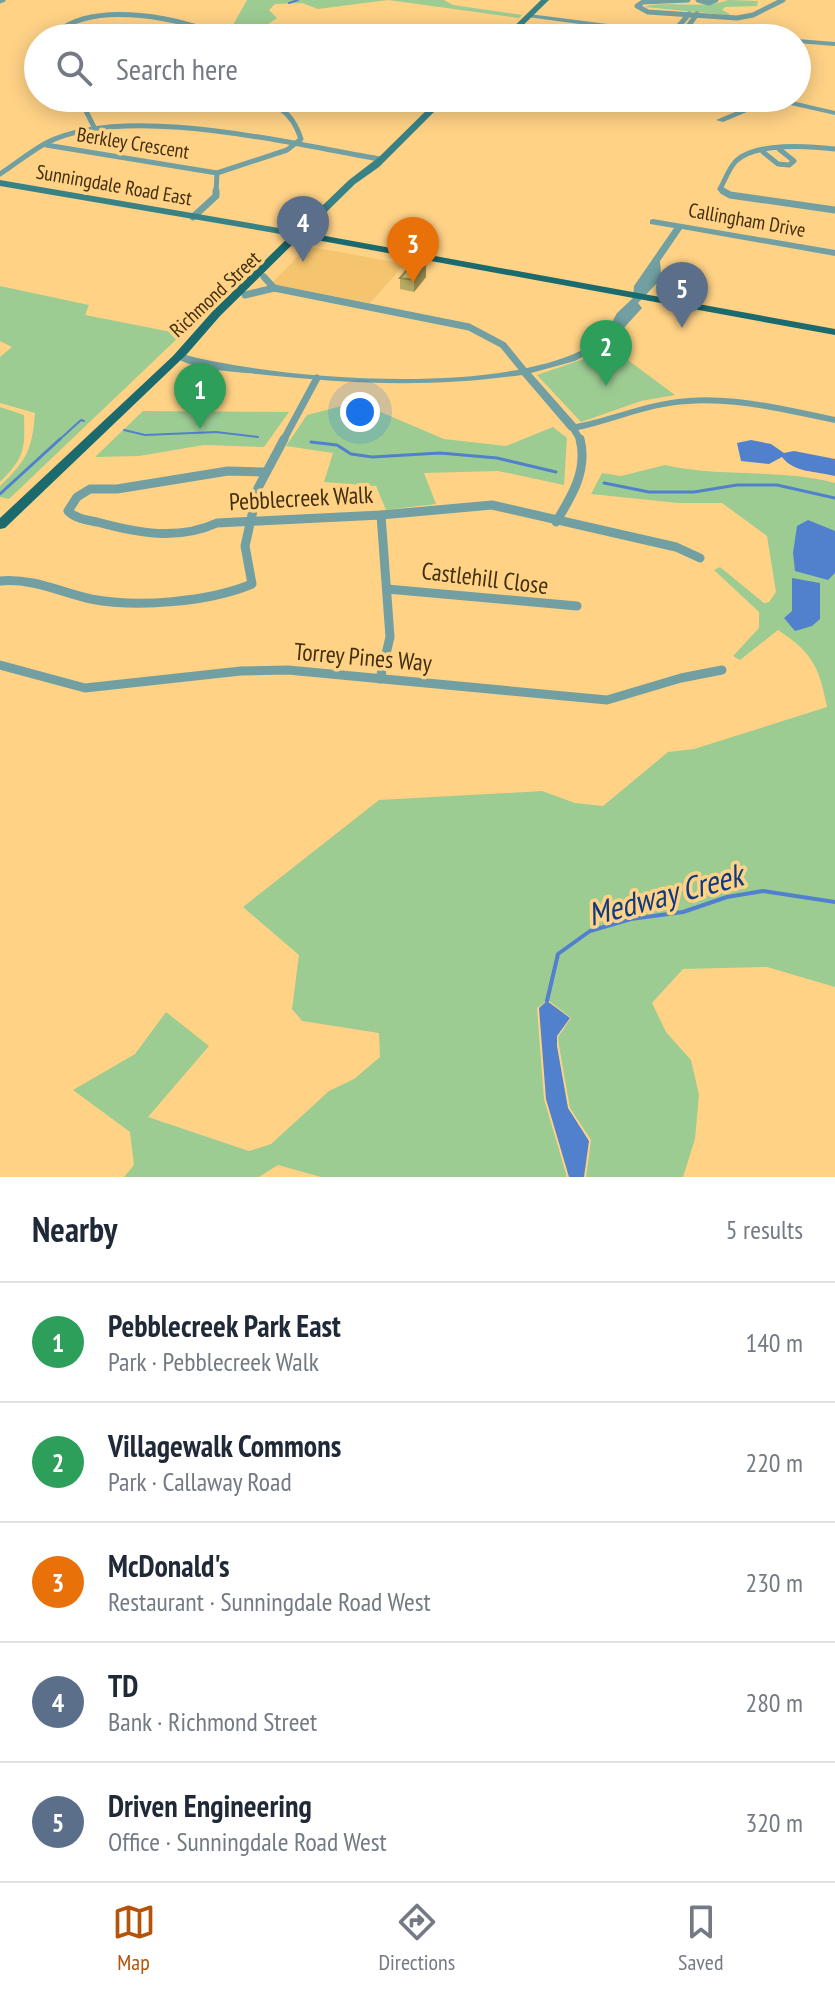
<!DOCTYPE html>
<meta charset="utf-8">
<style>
body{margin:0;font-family:"PT Sans Narrow",sans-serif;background:#f2f2f3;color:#1f2937}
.you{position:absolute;left:360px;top:412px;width:28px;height:28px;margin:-20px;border:6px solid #fff;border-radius:50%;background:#1a73e8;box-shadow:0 0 0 12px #1a73e833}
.badge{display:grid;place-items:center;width:52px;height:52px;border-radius:50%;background:#b45309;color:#fff;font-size:26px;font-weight:700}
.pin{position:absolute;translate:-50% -66px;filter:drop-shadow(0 2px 4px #0008)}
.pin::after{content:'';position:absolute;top:42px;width:28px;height:24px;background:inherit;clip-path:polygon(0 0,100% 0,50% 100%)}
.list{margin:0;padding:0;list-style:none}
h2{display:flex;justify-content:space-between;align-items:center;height:104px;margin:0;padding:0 32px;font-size:34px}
h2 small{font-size:26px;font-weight:400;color:#747a83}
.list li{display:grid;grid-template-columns:52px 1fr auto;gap:24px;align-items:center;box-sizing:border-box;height:120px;padding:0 32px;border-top:2px solid #e0e1e3}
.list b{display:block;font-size:30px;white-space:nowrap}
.list p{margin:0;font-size:26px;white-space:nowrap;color:#747a83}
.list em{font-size:26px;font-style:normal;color:#747a83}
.icon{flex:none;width:44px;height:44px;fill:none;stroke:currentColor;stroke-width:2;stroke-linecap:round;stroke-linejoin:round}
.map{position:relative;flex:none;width:835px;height:1177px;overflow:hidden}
.search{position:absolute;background:#fff;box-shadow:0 4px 20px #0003;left:24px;right:24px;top:24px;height:88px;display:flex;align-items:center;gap:20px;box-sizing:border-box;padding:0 28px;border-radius:44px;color:#747a83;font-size:30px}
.sheet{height:704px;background:#fff}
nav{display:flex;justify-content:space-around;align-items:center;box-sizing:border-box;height:112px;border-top:2px solid #e0e1e3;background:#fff;font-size:22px;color:#747a83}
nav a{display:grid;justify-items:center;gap:4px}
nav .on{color:#b45309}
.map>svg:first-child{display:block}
</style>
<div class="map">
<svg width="835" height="1177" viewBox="0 0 835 1177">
<rect width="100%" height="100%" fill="#ffd286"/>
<path fill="#f5c46f" d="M 317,248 L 405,264 L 370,303 L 271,284 L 305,249 Z"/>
<g fill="#9dcc93">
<path d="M 247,0 L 444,0 L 453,5 L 522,15 L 519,18 L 388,0 L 318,9 L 302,3 L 275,4 L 269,10 L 277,18 L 267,25 L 233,25 Z"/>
<path d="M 728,0 L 758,1 L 757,6 L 725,7 L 722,10 L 730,14 L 728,15 L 644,7 C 665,0 703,10 728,0 Z"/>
<path d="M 0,286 L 89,305 L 85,315 L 182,334 L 9,499 L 0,497 L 0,486 C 27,460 32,450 35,413 L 0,403 L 0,357 L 12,347 L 0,341 Z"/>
<path d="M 613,349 L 675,395 L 641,401 L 581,422 L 537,375 Z"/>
<path d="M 357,402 L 444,439 L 506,446 L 553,427 L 567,438 L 564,485 L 498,471 L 424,473 L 436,504 L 386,510 L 376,486 L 324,482 L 333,453 L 286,446 L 307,415 Z"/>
<path d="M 0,407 L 24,415 C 25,449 25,457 0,482 Z"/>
<path d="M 143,411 L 289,412 L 264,447 L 204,445 L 139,456 L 95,457 Z"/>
<path d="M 665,465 C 721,478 779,468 835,483 L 835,987 L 767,967 L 683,969 L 652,1003 L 666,1032 L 691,1060 L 699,1095 L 695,1139 L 683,1177 L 586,1177 L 591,1140 L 570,1108 L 559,1046 L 558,1037 L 571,1018 L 548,1000 L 537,1008 L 544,1099 L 567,1177 L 321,1177 L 278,1165 L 259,1177 L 124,1177 L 134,1165 L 130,1132 L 73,1090 L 135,1054 L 166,1012 L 209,1046 L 148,1117 L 249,1151 L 271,1144 L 329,1091 L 354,1079 L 380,1057 L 379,1033 L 302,1021 L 292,1009 L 299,955 L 243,907 L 379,800 L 542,791 L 575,803 L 603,806 L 668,752 L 694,749 L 827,707 C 819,667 813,653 778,630 L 740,660 L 733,656 L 759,628 L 759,612 L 714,570 L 720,567 L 764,603 L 769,602 L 776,592 L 767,536 L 722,503 L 678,503 L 591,494 L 602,473 L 621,476 Z"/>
</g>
<g fill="#5180cd">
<path d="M 751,440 L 771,444 L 784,453 L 794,451 L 835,459 L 835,476 C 816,471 794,473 782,457 L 769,464 L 741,461 L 737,443 Z"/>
<path d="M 808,520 L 835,531 L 835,573 L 828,580 L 795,571 L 793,553 L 797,526 Z"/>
<path d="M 792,578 L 820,583 L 820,619 L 812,626 L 795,631 L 784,618 L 792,611 Z"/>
<path d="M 547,1001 L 570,1018 L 557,1036 L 557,1046 L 568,1108 L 589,1141 L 584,1177 L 569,1177 L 546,1099 L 539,1008 Z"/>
</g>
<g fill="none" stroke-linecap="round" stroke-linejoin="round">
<g stroke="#5180cd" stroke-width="2">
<path d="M 289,3 L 298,0"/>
<path d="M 124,430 L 145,435 L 216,432 L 258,437"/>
<path d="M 58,441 L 81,420 L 84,421"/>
</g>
<g stroke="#5180cd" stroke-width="3">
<path d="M 311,442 L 337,445 L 351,454 L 372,457 L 440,453 L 497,458 L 556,472"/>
<path d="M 604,483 L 649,492 L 694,492 L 737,485 L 777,485 L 835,498"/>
<path d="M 0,494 L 60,439"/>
</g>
<path stroke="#5180cd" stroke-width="4" d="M 547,1001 L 558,954 L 590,931 L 631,919 L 683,912 L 727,897 L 763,891 L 835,902"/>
<g stroke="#729fa1" stroke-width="5">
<path d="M 688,0 L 643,2 L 637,6 L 648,12 L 737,18 L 753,15 L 783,0"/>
<path d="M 698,0 L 709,3 L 716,0"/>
<path d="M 0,1 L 3,0"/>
<path d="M 671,35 L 689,14"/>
<path d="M 681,36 L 697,14"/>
<path d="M 71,38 L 57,32 C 96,0 184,18 226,38"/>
<path d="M 89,98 L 83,105 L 95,129"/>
<path d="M 46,145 L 217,173"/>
<path d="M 763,152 L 778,164 L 789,165 L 794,161 L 779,149"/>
<path d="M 0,174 C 15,164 30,152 46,143 C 126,102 294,145 381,159"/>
<path d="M 216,193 L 217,173 L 287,150 L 301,139 C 291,109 276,103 246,98"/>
<path d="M 726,193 L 720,189 C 725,180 729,168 736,161 C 755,142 810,146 835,149"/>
</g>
<g stroke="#729fa1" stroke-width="7">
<path d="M 723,191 L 730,195 L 835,210"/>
<path d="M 193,217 L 216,196 L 216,191"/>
<path d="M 264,277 L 274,288"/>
<path d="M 245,295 L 274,288 L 469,327 L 503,345 L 525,372"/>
<path d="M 573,428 L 581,441"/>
<path d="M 283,441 L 317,378"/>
</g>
<g stroke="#729fa1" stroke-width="9">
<path d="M 266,472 L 228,471 L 117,489 L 90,489 L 77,497 L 68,511 C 76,519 87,520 97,522 C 138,533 177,541 217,523 L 381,515 L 492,505 L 676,547 L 700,558"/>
<path d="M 556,522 C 572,496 588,470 580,439"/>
<path d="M 0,581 C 33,578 60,592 91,599 C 137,608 209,602 252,584 L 245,546 L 258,488 L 284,439"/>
<path d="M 387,589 L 577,606"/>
<path d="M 0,665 L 85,688 L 241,671 L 288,670 L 607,700 L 681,678 L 722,670"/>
<path d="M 380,679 L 390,637 L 381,515"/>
</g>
<g fill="#729fa1" fill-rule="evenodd">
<path d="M 529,14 L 701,36 L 704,38 L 685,38 L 527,17 L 527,15 Z"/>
<path d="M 797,39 L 835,42 L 835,46 L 797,43 Z"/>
<path d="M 769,98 L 779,98 L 835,111 L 835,115 L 773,101 L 723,122 L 716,120 Z"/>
<path d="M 653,219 L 835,250 L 835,256 L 682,229 L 660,261 L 661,274 L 657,283 L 638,303 L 642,308 L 613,340 L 575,361 L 531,373 L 576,424 C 608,418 638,405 671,400 C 726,391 781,406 835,417 L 835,423 C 781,412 725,397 669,406 C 636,411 606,425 573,431 L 569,430 L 522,375 C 430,388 350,384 257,374 C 231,371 195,371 173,356 L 178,353 C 274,380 530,402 609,333 L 612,322 L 617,313 L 633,298 L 634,286 L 674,228 L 650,224 L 650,220 Z"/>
</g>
<g fill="#388285" fill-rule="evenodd">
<path d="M 541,0 L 549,0 L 510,38 L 502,38 Z"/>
<path d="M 439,98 L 448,98 L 379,167 L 355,184 L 302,236 L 298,237 L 0,186 L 0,180 L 296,231 L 349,180 L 379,157 Z"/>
</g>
<path fill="#1b6a6d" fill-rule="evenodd" d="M 298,231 L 835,329 L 835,335 L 300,237 L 220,316 L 187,354 L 5,528 L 0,529 L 0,518 L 173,356 L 212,312 L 294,232 Z"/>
</g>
<path fill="#b8ac63" d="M 426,277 L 414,292 L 400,289 L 400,278 Z"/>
<path fill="#968c50" d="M 426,265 L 426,277 L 414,292 L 414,280 Z"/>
<path fill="#d6c873" stroke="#968c50" stroke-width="2" d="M 413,263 L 426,265 L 414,280 L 400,278 Z"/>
<g text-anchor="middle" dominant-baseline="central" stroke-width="7" stroke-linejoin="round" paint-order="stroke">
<g font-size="20" fill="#412f0f" stroke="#ffd286">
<text transform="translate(133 143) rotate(9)">Berkley Crescent</text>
<text transform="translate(114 185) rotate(10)">Sunningdale Road East</text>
<text transform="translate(747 220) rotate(10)">Callingham Drive</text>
<text transform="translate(215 294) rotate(-43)">Richmond Street</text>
</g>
<g font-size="24" fill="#412f0f" stroke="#ffd286">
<text transform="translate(301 498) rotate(-3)">Pebblecreek Walk</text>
<text transform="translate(485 578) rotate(7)">Castlehill Close</text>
<text transform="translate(363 657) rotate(5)">Torrey Pines Way</text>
</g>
<g font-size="32" font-style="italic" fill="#0f3a80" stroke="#ffd286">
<text transform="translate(665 894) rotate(-15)">Medway Creek</text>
</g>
</g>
</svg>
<div class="you"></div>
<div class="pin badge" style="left:200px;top:429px;background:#2e9e5b">1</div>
<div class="pin badge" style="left:606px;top:386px;background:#2e9e5b">2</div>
<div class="pin badge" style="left:413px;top:283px;background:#e8710a">3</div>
<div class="pin badge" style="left:303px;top:262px;background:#5c6f8a">4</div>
<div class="pin badge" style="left:682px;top:328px;background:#5c6f8a">5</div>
<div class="search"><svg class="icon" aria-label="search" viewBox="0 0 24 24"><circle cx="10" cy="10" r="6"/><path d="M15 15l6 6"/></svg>Search here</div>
</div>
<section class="sheet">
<h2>Nearby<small>5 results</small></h2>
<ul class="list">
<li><span class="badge" style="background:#2e9e5b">1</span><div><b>Pebblecreek Park East</b><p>Park · Pebblecreek Walk</p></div><em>140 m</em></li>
<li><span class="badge" style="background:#2e9e5b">2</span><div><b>Villagewalk Commons</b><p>Park · Callaway Road</p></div><em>220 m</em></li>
<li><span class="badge" style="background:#e8710a">3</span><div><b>McDonald's</b><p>Restaurant · Sunningdale Road West</p></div><em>230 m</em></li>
<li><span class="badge" style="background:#5c6f8a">4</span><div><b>TD</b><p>Bank · Richmond Street</p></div><em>280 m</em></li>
<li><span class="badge" style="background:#5c6f8a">5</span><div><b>Driven Engineering</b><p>Office · Sunningdale Road West</p></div><em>320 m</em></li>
</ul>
</section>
<nav>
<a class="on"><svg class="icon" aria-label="map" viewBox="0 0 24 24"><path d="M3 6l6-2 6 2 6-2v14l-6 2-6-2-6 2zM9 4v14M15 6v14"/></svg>Map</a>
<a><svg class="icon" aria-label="directions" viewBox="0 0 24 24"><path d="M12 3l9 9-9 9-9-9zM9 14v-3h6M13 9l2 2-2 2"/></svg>Directions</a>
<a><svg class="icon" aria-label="saved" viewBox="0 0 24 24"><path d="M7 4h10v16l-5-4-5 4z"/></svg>Saved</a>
</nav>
